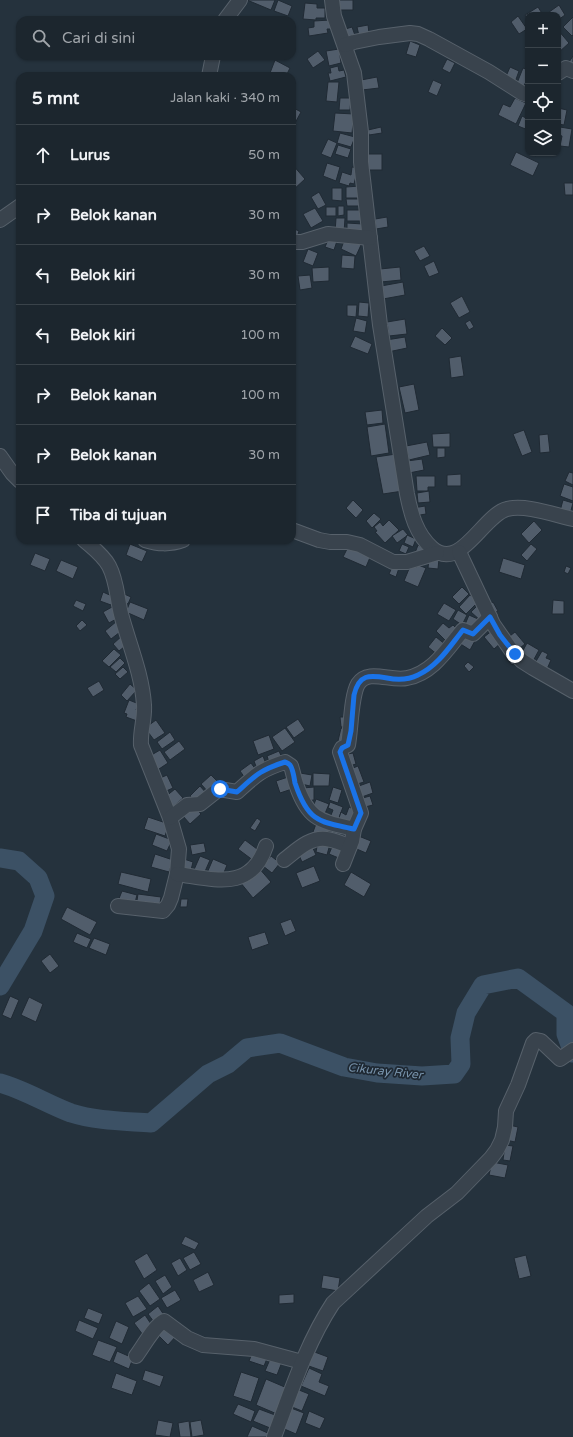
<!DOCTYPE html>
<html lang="id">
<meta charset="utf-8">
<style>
body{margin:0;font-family:"Varela Round",sans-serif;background:#29323a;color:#f1f3f6}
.controls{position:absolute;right:12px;top:12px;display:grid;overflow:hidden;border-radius:8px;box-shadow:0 1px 3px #0004}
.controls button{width:36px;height:36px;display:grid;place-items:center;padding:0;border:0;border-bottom:1px solid #3a434a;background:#1c262e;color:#f1f3f6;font:20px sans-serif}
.stop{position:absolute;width:12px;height:12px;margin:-9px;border:3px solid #1a73e8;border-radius:50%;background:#fff}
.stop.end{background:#1a73e8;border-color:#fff;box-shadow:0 1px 4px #0008}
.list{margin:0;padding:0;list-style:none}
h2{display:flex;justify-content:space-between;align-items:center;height:52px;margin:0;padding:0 16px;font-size:17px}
h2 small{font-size:13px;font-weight:400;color:#a0a5aa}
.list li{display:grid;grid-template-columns:26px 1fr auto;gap:12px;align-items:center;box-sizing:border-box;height:60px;padding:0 16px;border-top:1px solid #3a434a}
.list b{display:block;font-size:15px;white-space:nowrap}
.list em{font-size:13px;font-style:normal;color:#a0a5aa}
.icon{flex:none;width:22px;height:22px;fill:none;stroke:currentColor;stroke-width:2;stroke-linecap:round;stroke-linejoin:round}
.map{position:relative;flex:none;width:573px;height:1437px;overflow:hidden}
.search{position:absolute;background:#1c262e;box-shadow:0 1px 3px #0004;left:16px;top:16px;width:280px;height:44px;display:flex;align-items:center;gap:10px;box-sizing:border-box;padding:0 14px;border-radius:12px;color:#a0a5aa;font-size:15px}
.panel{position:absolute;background:#1c262e;box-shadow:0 1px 3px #0004;left:16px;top:72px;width:280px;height:472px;border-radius:12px}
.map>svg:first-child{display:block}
</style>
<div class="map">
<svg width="573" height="1437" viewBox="0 0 573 1437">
<rect width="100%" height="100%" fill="#25323d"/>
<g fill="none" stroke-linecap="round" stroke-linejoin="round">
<g stroke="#3c5165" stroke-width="19">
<path d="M 0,858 L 19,861 L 38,878 L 45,896 L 33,931 L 0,986"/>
<path d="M 0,1083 C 25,1090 47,1104 71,1113 C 96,1121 125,1121 151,1123 L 208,1074 L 228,1064 L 247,1048 L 280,1043 L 344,1067 L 377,1073 L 422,1076 L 454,1074 L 461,1064 L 460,1038 L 466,1013 L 483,985 L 518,978 L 566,1013 L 566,1034 L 573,1053"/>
</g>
</g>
<g fill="#515d6b" stroke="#202a34">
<path d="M 247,0 L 275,0 L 271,10 Z"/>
<path d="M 278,0 L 292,6 L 288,16 L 274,11 Z"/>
<path d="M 339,0 L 353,0 L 353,10 L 340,10 Z"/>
<path d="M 305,3 L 317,4 L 317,8 L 325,8 L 325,18 L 316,18 L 316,20 L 303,19 Z"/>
<path d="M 559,5 L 565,15 L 558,20 L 558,15 L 545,15 Z"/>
<path d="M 538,7 L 543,15 L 528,15 L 528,20 L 525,15 Z"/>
<path d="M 518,16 L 527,29 L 519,34 L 511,22 Z"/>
<path d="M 573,17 L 573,35 L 572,36 L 563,27 Z"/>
<path d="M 330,20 L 331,29 L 327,29 L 328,33 L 309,36 L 308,28 L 314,27 L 314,21 Z"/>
<path d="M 368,25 L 369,33 L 359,36 L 357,27 Z"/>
<path d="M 352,27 L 356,38 L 346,42 L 342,30 Z"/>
<path d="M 558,30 L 569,43 L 558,53 Z"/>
<path d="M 410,41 L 420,45 L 416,57 L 406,54 Z"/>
<path d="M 339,49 L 341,63 L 329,66 L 326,51 Z"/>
<path d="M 318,51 L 325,60 L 313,68 L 307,59 Z"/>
<path d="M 573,56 L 573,69 L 567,65 Z"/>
<path d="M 447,59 L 455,63 L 450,73 L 442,69 Z"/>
<path d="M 275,60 L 290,68 L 286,76 L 275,76 L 270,73 Z"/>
<path d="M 338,66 L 339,71 L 344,70 L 346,77 L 330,81 L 328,73 L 331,73 L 330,68 Z"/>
<path d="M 510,67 L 519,71 L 514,85 L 504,81 Z"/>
<path d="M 523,68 L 528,70 L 528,77 L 524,86 L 517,83 Z"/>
<path d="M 377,77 L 379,88 L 362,90 L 361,80 Z"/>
<path d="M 433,80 L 442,84 L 437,96 L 428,92 Z"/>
<path d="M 328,82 L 339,82 L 337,102 L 326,101 Z"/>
<path d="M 340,98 L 351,98 L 350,110 L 339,110 Z"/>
<path d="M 515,98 L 526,103 L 516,124 L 498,115 L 503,104 L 510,107 Z"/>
<path d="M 292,107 L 301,112 L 294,125 L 292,124 Z"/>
<path d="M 558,108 L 567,110 L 564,125 L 558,124 Z"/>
<path d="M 335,113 L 354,114 L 352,133 L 333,131 Z"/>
<path d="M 528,114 L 528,130 L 518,126 L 522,116 L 526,118 Z"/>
<path d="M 381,127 L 382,133 L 369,135 L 368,130 Z"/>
<path d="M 560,127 L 572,129 L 569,147 L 560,146 L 562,136 L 559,135 Z"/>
<path d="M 340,133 L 355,137 L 351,147 L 337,143 Z"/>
<path d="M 328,139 L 337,143 L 331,158 L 321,154 Z"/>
<path d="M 338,145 L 351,149 L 348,158 L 335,154 Z"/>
<path d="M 516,152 L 539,163 L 533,176 L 510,165 Z"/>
<path d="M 529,153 L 537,153 L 536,156 Z"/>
<rect x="366" y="154" width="16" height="16"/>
<path d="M 327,163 L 340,167 L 336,181 L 323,176 Z"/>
<path d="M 292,164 L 305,179 L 292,191 Z"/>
<path d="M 352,167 L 358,168 L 354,184 L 350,183 L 349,186 L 339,183 L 342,172 L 351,175 Z"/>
<path d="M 564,183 L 573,183 L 573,195 L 565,195 Z"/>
<path d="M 360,186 L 360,198 L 346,198 L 346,187 Z"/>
<path d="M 332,188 L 342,188 L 342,201 L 332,200 Z"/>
<path d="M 319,192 L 326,205 L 318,209 L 311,197 Z"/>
<path d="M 346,199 L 359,199 L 359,206 L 347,206 Z"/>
<path d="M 338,206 L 344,206 L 344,215 L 338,216 Z"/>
<rect x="326" y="207" width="10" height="9"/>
<path d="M 315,208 L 323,221 L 311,228 L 303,214 Z"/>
<rect x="347" y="210" width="15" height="11"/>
<path d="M 387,217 L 388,227 L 376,229 L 375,219 Z"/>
<path d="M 336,218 L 345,218 L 344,233 L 335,233 Z"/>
<path d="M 347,223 L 363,224 L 362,235 L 347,234 Z"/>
<path d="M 292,228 L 299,231 L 296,241 L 292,239 Z"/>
<path d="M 330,235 L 338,238 L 334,250 L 325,247 Z"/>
<path d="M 345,238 L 361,245 L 356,256 L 341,249 Z"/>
<path d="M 424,246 L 430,256 L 420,261 L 414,251 Z"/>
<path d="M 308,249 L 318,253 L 313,266 L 303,262 Z"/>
<path d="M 342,255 L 355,256 L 354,269 L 341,268 Z"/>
<path d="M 434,261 L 439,273 L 429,277 L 424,266 Z"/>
<path d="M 329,267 L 329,281 L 313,282 L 312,268 Z"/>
<path d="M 400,267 L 401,280 L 381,282 L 380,269 Z"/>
<path d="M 310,275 L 312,288 L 300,290 L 298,276 Z"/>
<path d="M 403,282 L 405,295 L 383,299 L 381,286 Z"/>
<path d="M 462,296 L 470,312 L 459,318 L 450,303 Z"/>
<path d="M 359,302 L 369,303 L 368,317 L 358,316 Z"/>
<path d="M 347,305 L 357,305 L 356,317 L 347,316 Z"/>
<path d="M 356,318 L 367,321 L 365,333 L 353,331 Z"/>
<path d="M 405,319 L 407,334 L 389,336 L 387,322 Z"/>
<path d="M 470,320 L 474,327 L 469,330 L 465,323 Z"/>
<path d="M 442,328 L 452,338 L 445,345 L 435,336 Z"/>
<path d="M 355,336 L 372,344 L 368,354 L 350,347 Z"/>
<path d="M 405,337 L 407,348 L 388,352 L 386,340 Z"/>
<path d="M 461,356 L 464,376 L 451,378 L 449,358 Z"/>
<path d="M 414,384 L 419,410 L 405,413 L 399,387 Z"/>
<path d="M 382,410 L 383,423 L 367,425 L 365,412 Z"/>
<path d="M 385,424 L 389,453 L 371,456 L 367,427 Z"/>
<path d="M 524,430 L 532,452 L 522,456 L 513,434 Z"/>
<path d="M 450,433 L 450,447 L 433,447 L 432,434 Z"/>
<path d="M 548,434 L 550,452 L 540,453 L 539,435 Z"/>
<path d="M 427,442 L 430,455 L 409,460 L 406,446 Z"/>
<path d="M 437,448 L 445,448 L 445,457 L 437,458 Z"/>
<path d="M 396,454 L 403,491 L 383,494 L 376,457 Z"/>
<path d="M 422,459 L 424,470 L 409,473 L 407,461 Z"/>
<path d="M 569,472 L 573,473 L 573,485 L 565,481 Z"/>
<path d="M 461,474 L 461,486 L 447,486 L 447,475 Z"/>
<path d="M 416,476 L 435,476 L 435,487 L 428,487 L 428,491 L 417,491 Z"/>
<path d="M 564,484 L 573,487 L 573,501 L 560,496 Z"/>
<path d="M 429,491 L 430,502 L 418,503 L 417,493 Z"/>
<path d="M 353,500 L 363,510 L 356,518 L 346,508 Z"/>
<path d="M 563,500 L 573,503 L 570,514 L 560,511 Z"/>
<path d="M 425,506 L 426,514 L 414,516 L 413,508 Z"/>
<path d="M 374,513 L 381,519 L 372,528 L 366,521 Z"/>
<path d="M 389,520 L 399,530 L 385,543 L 375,532 L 377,531 L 374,527 L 380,522 L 383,526 Z"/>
<path d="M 534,521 L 542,530 L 529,543 L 521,534 Z"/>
<path d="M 403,529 L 408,535 L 397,543 L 392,536 Z"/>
<path d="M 407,535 L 416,539 L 413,547 L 404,543 Z"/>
<path d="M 130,544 L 147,551 L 142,562 L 126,555 Z"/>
<path d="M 402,544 L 409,547 L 406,554 L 399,551 Z"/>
<path d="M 531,544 L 537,549 L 527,561 L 521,555 Z"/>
<path d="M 349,545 L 371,555 L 366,567 L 343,557 Z"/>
<path d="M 418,545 L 424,548 L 421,556 L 415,553 Z"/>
<path d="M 35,553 L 50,559 L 45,571 L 30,565 Z"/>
<path d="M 429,558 L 439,559 L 438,569 L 428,568 Z"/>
<path d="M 503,558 L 525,565 L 521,579 L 499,572 Z"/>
<path d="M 61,560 L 78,567 L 73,579 L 56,571 Z"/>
<path d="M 411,564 L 417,567 L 418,565 L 426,568 L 418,587 L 404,581 Z"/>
<path d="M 393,565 L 399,568 L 396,577 L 389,574 Z"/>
<path d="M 566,566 L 571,568 L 568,574 L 564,572 Z"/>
<path d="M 462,587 L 469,594 L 459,604 L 452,597 Z"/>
<path d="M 103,592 L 114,597 L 111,605 L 100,601 Z"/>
<path d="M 122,593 L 131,597 L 128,604 L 119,600 Z"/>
<path d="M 470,595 L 478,602 L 466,614 L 459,607 Z"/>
<path d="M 76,600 L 86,604 L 83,611 L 73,606 Z"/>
<path d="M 553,600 L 564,601 L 564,614 L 552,614 Z"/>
<path d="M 130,602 L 148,609 L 144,620 L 126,612 Z"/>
<path d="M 493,602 L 498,611 L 493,614 L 488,605 Z"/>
<path d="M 444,603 L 456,610 L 449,621 L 437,614 Z"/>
<path d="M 478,605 L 487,613 L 481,621 L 471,612 Z"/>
<path d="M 112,607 L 118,618 L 109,623 L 103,612 Z"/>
<path d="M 458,610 L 467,615 L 462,625 L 453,619 Z"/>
<path d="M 469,615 L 478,619 L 473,631 L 464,627 Z"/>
<path d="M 82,620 L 87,625 L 80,631 L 76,626 Z"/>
<path d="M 117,621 L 124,629 L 111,639 L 105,631 Z"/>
<path d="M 443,623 L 449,628 L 453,625 L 459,631 L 448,643 L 436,631 Z"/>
<path d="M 493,630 L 502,642 L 494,649 L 484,637 Z"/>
<path d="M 465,632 L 476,639 L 470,650 L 459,643 Z"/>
<path d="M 515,632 L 525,644 L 516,651 L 506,639 Z"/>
<path d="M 123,635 L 129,643 L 119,651 L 113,644 Z"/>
<path d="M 436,637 L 446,645 L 438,655 L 428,647 Z"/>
<path d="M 527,643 L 539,650 L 532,663 L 520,656 Z"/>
<path d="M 114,649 L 121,655 L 109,667 L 102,661 Z"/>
<path d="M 510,651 L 518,660 L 512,665 L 505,656 Z"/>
<path d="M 542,651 L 548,654 L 546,658 L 551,660 L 547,669 L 535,663 Z"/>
<path d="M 120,658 L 125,663 L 116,672 L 110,667 Z"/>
<path d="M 468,662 L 474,667 L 469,672 L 464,666 Z"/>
<path d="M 123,667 L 128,672 L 120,679 L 115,674 Z"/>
<path d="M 99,681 L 104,690 L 93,697 L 87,688 Z"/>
<path d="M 130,684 L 137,690 L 127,701 L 121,695 Z"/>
<path d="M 129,700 L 139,704 L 136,710 L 140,712 L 137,721 L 126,717 L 127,714 L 124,713 Z"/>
<path d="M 340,717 L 350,717 L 351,726 L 341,727 Z"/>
<path d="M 298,719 L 305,730 L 294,738 L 286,727 Z"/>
<path d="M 156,720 L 165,733 L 154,740 L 145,728 Z"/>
<path d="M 285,728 L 295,742 L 282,751 L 272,737 Z"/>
<path d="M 341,728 L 350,731 L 347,743 L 338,741 Z"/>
<path d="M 170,732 L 175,740 L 162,749 L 157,742 Z"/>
<path d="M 269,735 L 274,749 L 258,755 L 253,741 Z"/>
<path d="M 179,741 L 185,749 L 170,760 L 164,752 Z"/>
<path d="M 160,750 L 168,763 L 156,771 L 148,757 Z"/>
<path d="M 279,751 L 283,760 L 270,765 L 267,756 Z"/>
<path d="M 353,753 L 356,764 L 346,767 L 343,755 Z"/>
<path d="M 263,756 L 266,764 L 257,769 L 254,761 Z"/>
<path d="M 251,763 L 256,770 L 245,778 L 240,771 Z"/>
<path d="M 358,766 L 364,782 L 354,785 L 348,770 Z"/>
<path d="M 300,773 L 312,775 L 310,786 L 297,783 Z"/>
<path d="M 313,773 L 330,774 L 329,786 L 313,786 Z"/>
<path d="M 167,775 L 173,788 L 164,792 L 158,779 Z"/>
<path d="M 211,775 L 219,783 L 209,793 L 201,784 Z"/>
<path d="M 291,776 L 295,788 L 280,793 L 276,781 Z"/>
<path d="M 370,782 L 373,793 L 359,798 L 356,787 Z"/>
<path d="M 200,786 L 207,794 L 197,803 L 190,796 Z"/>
<path d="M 314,787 L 314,800 L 303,801 L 303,788 Z"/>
<path d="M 333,787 L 342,790 L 338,803 L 329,800 Z"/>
<path d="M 175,789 L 183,798 L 173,807 L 165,797 Z"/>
<path d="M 370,796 L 373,805 L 361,808 L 359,799 Z"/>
<path d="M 316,799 L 329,804 L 324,816 L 311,812 Z"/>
<path d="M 330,802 L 343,807 L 337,823 L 329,820 L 333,810 L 328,808 Z"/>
<path d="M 194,806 L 201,814 L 190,824 L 183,816 Z"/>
<path d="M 349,807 L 358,811 L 352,827 L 338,821 L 341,812 L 346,815 Z"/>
<path d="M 148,817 L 169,824 L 165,836 L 144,829 Z"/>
<path d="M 257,818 L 261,821 L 255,831 L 250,828 Z"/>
<path d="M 317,821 L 331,825 L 327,837 L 313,832 Z"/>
<path d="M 156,834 L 172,840 L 167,851 L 152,845 Z"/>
<path d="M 356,835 L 371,841 L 366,853 L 352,847 Z"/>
<path d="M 245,840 L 261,852 L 254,861 L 238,849 Z"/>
<path d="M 318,841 L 330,844 L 327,855 L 316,852 Z"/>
<path d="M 204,843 L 206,852 L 192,855 L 190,845 Z"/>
<path d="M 312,846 L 316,855 L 302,862 L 298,853 Z"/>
<path d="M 332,847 L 342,850 L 341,859 L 329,854 Z"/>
<path d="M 155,854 L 173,860 L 169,872 L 151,867 Z"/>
<path d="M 200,856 L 210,860 L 203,876 L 193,872 Z"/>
<path d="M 271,856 L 280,863 L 272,873 L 263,866 Z"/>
<path d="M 184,859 L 193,862 L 190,874 L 180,871 Z"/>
<path d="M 213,859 L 227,865 L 221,880 L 207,873 Z"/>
<path d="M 314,866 L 320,881 L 302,888 L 296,873 Z"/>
<path d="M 258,867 L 271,882 L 253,898 L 240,882 Z"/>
<path d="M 121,872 L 151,879 L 148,892 L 118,884 Z"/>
<path d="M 351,872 L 371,884 L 364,897 L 344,885 Z"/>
<path d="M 122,891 L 137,895 L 134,906 L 118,901 Z"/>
<path d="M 138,894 L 161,897 L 159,910 L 136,907 Z"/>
<path d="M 181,899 L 188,899 L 187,907 L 180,907 Z"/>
<path d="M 67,907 L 97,922 L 90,935 L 61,919 Z"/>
<path d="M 291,919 L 296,931 L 285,936 L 280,923 Z"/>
<path d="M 265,932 L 269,944 L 252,950 L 248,937 Z"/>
<path d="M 77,933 L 91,939 L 87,948 L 73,942 Z"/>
<path d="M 94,938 L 110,944 L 106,955 L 89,948 Z"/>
<path d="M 50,954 L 59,966 L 50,973 L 41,961 Z"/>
<path d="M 10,996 L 19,1000 L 11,1019 L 2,1015 Z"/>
<path d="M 29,997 L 43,1004 L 36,1022 L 21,1015 Z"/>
<path d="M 509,1125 L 518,1127 L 515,1142 L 506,1140 Z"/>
<path d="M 505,1145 L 513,1146 L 510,1161 L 503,1160 Z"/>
<path d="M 492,1162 L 508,1165 L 505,1178 L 489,1175 Z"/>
<path d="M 185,1236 L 199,1243 L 195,1250 L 181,1244 Z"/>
<path d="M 194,1252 L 201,1264 L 190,1270 L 183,1258 Z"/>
<path d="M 147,1253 L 157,1270 L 144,1279 L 134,1261 Z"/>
<path d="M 526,1255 L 531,1276 L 519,1279 L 514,1258 Z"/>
<path d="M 180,1258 L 187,1270 L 178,1276 L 171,1263 Z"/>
<path d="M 208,1272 L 214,1285 L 199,1292 L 193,1280 Z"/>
<path d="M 165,1275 L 172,1287 L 163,1294 L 155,1281 Z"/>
<path d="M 323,1275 L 340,1278 L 338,1291 L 321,1288 Z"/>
<path d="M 149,1283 L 160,1299 L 150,1306 L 139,1291 Z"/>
<path d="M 175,1290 L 181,1300 L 167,1308 L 161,1298 Z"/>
<path d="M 294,1294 L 294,1303 L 279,1304 L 279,1295 Z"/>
<path d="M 138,1296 L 147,1309 L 133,1317 L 125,1303 Z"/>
<path d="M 158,1306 L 164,1315 L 154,1322 L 148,1314 Z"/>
<path d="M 88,1308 L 103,1314 L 99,1324 L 84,1318 Z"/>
<path d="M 145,1315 L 153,1327 L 143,1335 L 134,1323 Z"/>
<path d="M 79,1320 L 98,1328 L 93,1339 L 75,1331 Z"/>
<path d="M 116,1321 L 129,1327 L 122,1344 L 109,1338 Z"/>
<path d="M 165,1324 L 177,1335 L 168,1345 L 156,1333 Z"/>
<path d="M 98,1340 L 117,1347 L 110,1362 L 92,1355 Z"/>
<path d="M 117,1351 L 133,1358 L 129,1369 L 113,1362 Z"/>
<path d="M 253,1351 L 268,1356 L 264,1366 L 249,1361 Z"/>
<path d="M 312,1351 L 328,1357 L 323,1371 L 306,1365 Z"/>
<path d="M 271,1357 L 282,1362 L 277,1375 L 265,1371 Z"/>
<path d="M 309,1368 L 322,1374 L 319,1382 L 329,1386 L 325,1396 L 301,1386 Z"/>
<path d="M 145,1370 L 164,1376 L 160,1387 L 142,1380 Z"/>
<path d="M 241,1372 L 259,1378 L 251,1402 L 233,1396 Z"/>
<path d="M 116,1373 L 137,1381 L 132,1395 L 111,1388 Z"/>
<path d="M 266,1379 L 287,1388 L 277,1414 L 256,1405 Z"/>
<path d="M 294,1388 L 309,1394 L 302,1411 L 287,1405 Z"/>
<path d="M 238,1404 L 255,1411 L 251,1422 L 233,1414 Z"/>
<path d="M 291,1408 L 304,1413 L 296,1434 L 282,1428 Z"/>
<path d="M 259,1409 L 275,1415 L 270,1428 L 253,1421 Z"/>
<path d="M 309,1411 L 325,1418 L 320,1429 L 305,1423 Z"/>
<path d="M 158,1420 L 173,1423 L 170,1437 L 155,1435 Z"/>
<path d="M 201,1420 L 204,1435 L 192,1437 L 190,1422 Z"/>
<path d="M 189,1421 L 191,1437 L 180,1437 L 178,1423 Z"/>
<path d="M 252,1426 L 270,1434 L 269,1437 L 247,1437 Z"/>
</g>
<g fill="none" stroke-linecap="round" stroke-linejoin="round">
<defs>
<g id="minor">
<path d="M 332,0 L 334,16 L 354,73 L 361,132 L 361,162 L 380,325 L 407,494 C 411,514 416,534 432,548 C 460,573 483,515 507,509 C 525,504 555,515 573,519"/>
<path d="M 225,20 L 240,0"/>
<path d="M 345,45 L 354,42 L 379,37 L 410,33 L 418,34 L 429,39 L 489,72 L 522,93 L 528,95"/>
<path d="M 558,73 L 566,68 L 573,71"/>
<path d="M 209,76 L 213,56"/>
<path d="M 0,220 L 20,206"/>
<path d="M 292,242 L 302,242 L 328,234 L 370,238"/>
<path d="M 0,456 L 12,473 L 20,481"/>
<path d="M 292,530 L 319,540 L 330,542 L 347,542 L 360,545 L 393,562 L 407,562 L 437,553"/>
<path d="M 84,540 C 93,548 103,555 109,566 C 117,581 117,598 121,614 C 129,644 142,674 144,705 C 145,719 140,731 141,745 L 170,818 L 179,849 L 177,874 L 171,898 L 168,905 L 163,911 L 118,906"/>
<path d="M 145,540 C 158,544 169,545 183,540"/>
<path d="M 459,552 L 493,624 L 511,650 L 522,661 L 533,668 L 573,691"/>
<path d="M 170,818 L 187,805 L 200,804 L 219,789 L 237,792 C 256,775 260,770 285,762 L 291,766 C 293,772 294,778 296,784 C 308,820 320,821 354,829"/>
<path d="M 284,860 C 296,851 309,837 326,839 C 334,840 343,844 350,846"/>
<path d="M 343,864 L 352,841 L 354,829 L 361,813 L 340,752 L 342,748 L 348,745 C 351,729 351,696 358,684 C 368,668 391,682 407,678 C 433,673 447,649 463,630 L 473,634 L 490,617"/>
<path d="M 177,874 C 214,879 251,892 266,846"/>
<path d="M 136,1356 C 143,1347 154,1326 164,1321 L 187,1338 L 203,1345 L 254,1349 L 302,1362"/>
<path d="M 274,1437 C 291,1392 306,1344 333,1303 L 427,1216 L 457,1193 L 491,1158 L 497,1150 L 502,1140 L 505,1127 L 506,1111 L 518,1085 L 533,1043 L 536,1040 L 541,1041 L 560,1059 L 573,1050"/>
</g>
</defs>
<use href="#minor" stroke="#57616b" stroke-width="16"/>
<use href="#minor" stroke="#39434d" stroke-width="14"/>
</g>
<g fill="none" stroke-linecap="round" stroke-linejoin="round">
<path stroke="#1a73e8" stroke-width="5" d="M 220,789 L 237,792 C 256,775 260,770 285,762 C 287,763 288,763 290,765 C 293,769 294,777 295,783 C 299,795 305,810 315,817 C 326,825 342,826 354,829 L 361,813 L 340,752 L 342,748 L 348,745 L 351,731 L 354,695 C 359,674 369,675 387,678 C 397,680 408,680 418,675 C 438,666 450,646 463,630 L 473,634 L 490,617 L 500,635 L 515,654"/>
</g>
<g text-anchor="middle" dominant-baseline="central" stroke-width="3.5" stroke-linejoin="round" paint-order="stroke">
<g font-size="12" font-style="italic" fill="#7792aa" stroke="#1e2832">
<text transform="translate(385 1071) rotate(6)">Cikuray River</text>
</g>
</g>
</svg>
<div class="controls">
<button>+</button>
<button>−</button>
<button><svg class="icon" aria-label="locate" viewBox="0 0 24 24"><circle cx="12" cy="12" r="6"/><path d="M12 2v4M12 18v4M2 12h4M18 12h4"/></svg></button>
<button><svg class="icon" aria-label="layers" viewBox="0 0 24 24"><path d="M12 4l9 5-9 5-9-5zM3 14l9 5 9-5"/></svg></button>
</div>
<div class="stop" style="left:220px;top:789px"></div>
<div class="stop end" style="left:515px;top:654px"></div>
<div class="search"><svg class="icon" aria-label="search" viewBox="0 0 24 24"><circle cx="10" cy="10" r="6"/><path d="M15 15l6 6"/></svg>Cari di sini</div>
<section class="panel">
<h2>5 mnt<small>Jalan kaki · 340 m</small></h2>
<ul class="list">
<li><svg class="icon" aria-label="ahead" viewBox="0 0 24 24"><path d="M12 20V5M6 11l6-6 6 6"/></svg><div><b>Lurus</b></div><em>50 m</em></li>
<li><svg class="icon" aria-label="right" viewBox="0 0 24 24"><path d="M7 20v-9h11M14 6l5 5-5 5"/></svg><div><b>Belok kanan</b></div><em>30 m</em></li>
<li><svg class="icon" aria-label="left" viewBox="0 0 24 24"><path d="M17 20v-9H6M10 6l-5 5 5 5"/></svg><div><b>Belok kiri</b></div><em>30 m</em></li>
<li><svg class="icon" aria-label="left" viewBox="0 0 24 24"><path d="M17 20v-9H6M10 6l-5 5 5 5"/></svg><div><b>Belok kiri</b></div><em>100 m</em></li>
<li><svg class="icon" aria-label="right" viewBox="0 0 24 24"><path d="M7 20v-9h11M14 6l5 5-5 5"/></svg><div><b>Belok kanan</b></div><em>100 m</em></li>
<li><svg class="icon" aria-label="right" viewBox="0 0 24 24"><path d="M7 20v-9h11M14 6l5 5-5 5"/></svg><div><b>Belok kanan</b></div><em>30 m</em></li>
<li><svg class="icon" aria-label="arrive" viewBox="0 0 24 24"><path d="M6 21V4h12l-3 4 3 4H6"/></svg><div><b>Tiba di tujuan</b></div></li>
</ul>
</section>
</div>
